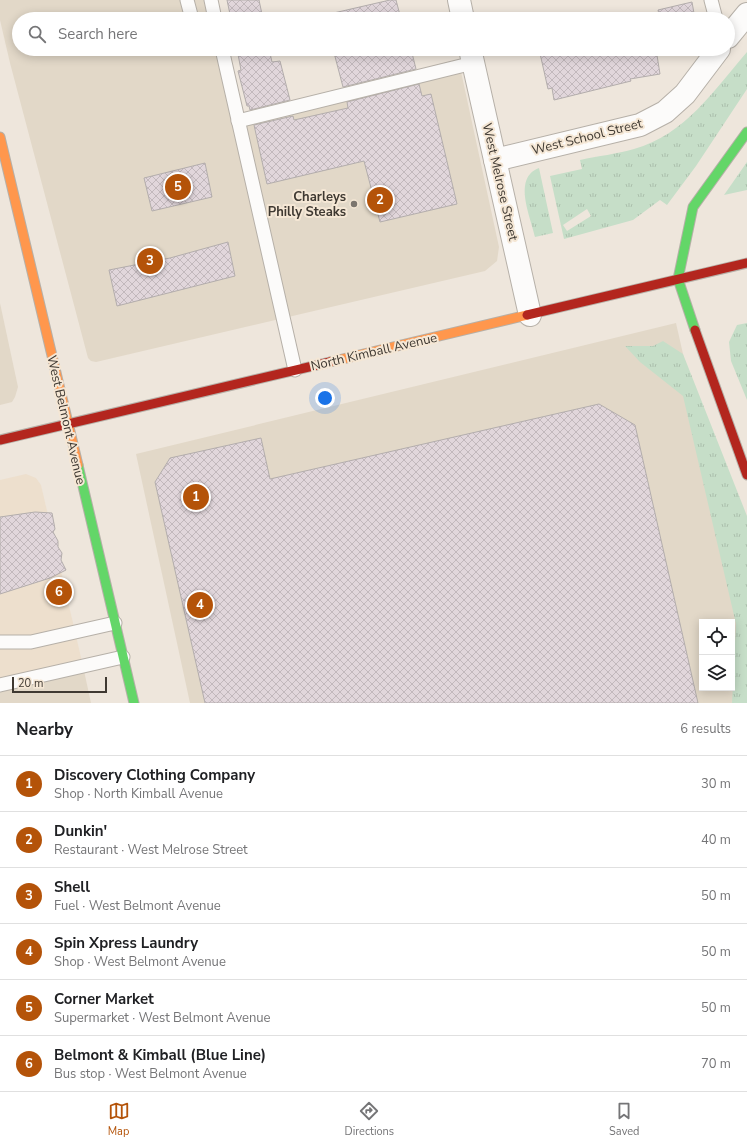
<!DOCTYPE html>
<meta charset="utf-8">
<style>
body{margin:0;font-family:"Nunito Sans",sans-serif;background:#f2f2f2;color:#202124}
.controls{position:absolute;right:12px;bottom:12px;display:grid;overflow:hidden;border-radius:0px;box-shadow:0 2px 10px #0003}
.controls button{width:36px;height:36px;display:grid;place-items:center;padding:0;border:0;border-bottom:1px solid #e0e0e0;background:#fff;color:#202124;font:20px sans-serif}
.scale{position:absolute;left:12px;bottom:10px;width:95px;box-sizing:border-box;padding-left:4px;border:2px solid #3f3932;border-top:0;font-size:11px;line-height:14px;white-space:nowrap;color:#3f3932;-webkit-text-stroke:3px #f5e7d5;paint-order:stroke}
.you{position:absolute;left:325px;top:398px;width:14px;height:14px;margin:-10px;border:3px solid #fff;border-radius:50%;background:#1a73e8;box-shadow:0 0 0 6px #1a73e833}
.badge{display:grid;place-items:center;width:26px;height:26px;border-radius:50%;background:#b45309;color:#fff;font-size:13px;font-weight:700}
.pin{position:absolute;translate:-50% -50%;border:2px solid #fff;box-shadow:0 1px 4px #0006}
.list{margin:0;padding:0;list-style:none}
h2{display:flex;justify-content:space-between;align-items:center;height:52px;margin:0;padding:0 16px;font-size:17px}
h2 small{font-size:13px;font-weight:400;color:#757577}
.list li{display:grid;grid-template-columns:26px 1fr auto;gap:12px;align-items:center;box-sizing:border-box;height:56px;padding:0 16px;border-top:1px solid #e0e0e0}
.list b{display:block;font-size:15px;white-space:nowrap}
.list p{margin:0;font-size:13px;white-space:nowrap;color:#757577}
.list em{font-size:13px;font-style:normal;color:#757577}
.icon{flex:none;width:22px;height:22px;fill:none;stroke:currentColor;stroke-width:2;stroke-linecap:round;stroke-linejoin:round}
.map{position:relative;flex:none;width:747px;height:703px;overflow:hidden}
.search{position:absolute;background:#fff;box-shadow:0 2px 10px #0003;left:12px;right:12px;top:12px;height:44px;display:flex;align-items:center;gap:10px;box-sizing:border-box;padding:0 14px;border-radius:22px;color:#757577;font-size:15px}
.sheet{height:388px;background:#fff}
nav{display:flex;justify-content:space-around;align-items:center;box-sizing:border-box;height:56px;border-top:1px solid #e0e0e0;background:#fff;font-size:11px;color:#757577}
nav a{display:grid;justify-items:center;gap:2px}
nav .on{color:#b45309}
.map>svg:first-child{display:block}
</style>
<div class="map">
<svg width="747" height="703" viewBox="0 0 747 703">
<defs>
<pattern id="grass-tufts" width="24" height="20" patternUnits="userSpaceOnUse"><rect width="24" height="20" fill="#c6dec8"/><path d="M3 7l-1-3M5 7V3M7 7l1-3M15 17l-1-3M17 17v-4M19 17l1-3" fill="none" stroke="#abbfac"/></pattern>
<pattern id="building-cross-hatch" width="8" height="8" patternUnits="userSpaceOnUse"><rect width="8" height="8" fill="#e1d6db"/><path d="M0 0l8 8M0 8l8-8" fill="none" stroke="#c2b8bc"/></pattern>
</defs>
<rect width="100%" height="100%" fill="#eee6dc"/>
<g fill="#e2d8c8" fill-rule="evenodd">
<path d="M 0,0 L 211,0 L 215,19 L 19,19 L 19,49 L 222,49 L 238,121 L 460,67 L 499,247 L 497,261 L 485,271 L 96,362 L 91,361 L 88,358 L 10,63 L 0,20 Z"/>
<path d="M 0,303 L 18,387 L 15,397 L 12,402 L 0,405 Z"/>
<path d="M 676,323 L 743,619 L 739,703 L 190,703 L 136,454 ZM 702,622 L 732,622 L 732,688 L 702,688 Z"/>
<path d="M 83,666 L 91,703 L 0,703 L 0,685 Z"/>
</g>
<path fill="#eddfcd" d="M 26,474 L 36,478 L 41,485 L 83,666 L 0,685 L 0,480 Z"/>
<g fill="url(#grass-tufts)" fill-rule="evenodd">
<path d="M 747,52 L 747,89 L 696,166 L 667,205 L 660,200 L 633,220 L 564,239 L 550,176 L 582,169 L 580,160 C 598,156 617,154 634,149 C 685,135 715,89 747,52 ZM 587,209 L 591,216 L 567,231 L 563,225 Z"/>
<path d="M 747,162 L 747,190 L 724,195 Z"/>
<path d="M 539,168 L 553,233 L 535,237 C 531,217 512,178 539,168 Z"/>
<path d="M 747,323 L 747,400 L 731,361 L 729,342 L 737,325 Z"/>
<path d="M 663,341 L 683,354 L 747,516 L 747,703 L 732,703 L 736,624 L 683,396 L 640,362 L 625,346 L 653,346 Z"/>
</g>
<g fill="url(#building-cross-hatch)" stroke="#b3adac">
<path d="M 227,0 L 259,0 L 263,19 L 231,19 Z"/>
<path d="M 390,0 L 396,0 L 401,19 L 326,19 L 325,15 Z"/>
<path d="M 692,2 L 695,19 L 660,19 L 658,10 Z"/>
<path d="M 237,49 L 269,49 L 272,62 L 280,61 L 290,100 L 250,110 L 249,106 L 247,106 L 238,71 L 241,70 Z"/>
<path d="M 333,49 L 411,49 L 416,69 L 343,87 Z"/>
<path d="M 539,49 L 656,49 L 660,74 L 630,79 L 631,81 L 554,100 L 552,88 L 548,89 Z"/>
<path d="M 419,84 L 422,96 L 431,94 L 457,204 L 380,222 L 364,161 L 267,184 L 254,125 L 293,116 L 294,120 L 348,108 L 347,102 Z"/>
<path d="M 205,163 L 212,197 L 152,211 L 144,178 Z"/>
<path d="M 228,242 L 235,276 L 117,306 L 109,270 L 170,258 Z"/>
<path d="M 599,404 L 635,425 L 698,703 L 205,703 L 155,482 L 170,458 L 261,438 L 270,479 Z"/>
<path d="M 35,512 L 52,513 L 55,529 L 53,532 L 58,541 L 58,547 L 62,553 L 61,560 L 66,570 L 50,578 L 0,594 L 0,517 Z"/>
</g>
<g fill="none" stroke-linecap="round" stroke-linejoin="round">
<defs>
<g id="lane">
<path d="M 187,0 L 192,19"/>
<path d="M 211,0 L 215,19"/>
<path d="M 711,0 L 716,19"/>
<path d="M 222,49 L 295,370"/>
<path d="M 238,121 L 473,63"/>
<path d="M 0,642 L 31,642 L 115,623"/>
<path d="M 0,685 L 123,657"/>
</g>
<g id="street">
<path d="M 459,0 L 463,19"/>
<path d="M 728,37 L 747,14"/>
<path d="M 470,49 L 530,315"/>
<path d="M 495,160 L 640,125 L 665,112 L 685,94 L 719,49"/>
</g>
<g id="fast">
<path d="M 695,330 L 678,279 L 693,207 L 747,132"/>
<path d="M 78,465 L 134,703"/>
</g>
<g id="slow">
<path d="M 0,137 L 78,465"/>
<path d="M 330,362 L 527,315"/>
</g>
<g id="jam">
<path d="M 527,315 L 747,263"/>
<path d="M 695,330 L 747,475"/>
<path d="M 0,440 L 330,362"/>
</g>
</defs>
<use href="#lane" stroke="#b6b0a8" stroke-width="15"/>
<use href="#street" stroke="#b6b0a8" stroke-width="24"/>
<use href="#fast" stroke="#b6b0a8" stroke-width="11"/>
<use href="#slow" stroke="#b6b0a8" stroke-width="11"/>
<use href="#jam" stroke="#b6b0a8" stroke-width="11"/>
<use href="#lane" stroke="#fcfbfa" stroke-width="13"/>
<use href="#street" stroke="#fcfbfa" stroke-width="22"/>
<use href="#fast" stroke="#63d668" stroke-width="9"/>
<use href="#slow" stroke="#ff974d" stroke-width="9"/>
<use href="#jam" stroke="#b3261e" stroke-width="9"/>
</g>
<circle fill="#7c766e" stroke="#f5e7d5" stroke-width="1.5" cx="354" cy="204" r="4"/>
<g text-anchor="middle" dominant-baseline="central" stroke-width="4" stroke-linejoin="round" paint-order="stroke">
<g font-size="13" fill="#3f3932" stroke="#f5e7d5">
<text transform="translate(587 137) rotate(-14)">West School Street</text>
<text transform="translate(500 182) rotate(77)">West Melrose Street</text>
<text transform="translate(374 352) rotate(-13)">North Kimball Avenue</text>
<text transform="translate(66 420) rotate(77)">West Belmont Avenue</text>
</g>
<g font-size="13" font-weight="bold" fill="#3f3932" stroke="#f5e7d5" text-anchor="end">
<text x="346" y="197">Charleys<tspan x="346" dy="15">Philly Steaks</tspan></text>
</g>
</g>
</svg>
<div class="controls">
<button><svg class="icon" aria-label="locate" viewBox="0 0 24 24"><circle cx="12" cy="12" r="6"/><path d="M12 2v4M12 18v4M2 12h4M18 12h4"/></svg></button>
<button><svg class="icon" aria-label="layers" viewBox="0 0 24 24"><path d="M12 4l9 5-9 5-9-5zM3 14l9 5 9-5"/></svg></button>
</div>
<div class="scale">20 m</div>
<div class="you"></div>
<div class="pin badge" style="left:196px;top:497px">1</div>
<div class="pin badge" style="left:380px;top:200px">2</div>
<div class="pin badge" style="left:150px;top:261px">3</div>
<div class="pin badge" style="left:200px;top:605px">4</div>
<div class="pin badge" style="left:178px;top:187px">5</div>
<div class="pin badge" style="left:59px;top:592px">6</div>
<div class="search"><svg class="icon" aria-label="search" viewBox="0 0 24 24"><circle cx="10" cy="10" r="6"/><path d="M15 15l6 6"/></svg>Search here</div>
</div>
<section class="sheet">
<h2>Nearby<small>6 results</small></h2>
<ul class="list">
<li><span class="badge">1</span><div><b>Discovery Clothing Company</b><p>Shop · North Kimball Avenue</p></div><em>30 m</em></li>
<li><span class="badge">2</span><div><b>Dunkin'</b><p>Restaurant · West Melrose Street</p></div><em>40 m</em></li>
<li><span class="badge">3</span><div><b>Shell</b><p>Fuel · West Belmont Avenue</p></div><em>50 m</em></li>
<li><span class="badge">4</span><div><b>Spin Xpress Laundry</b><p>Shop · West Belmont Avenue</p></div><em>50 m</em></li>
<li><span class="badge">5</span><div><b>Corner Market</b><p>Supermarket · West Belmont Avenue</p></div><em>50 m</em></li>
<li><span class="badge">6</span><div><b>Belmont &amp; Kimball (Blue Line)</b><p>Bus stop · West Belmont Avenue</p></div><em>70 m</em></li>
</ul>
</section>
<nav>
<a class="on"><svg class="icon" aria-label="map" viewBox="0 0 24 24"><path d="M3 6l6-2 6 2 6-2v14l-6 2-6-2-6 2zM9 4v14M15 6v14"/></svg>Map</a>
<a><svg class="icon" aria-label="directions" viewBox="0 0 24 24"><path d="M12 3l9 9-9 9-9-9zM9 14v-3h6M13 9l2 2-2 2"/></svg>Directions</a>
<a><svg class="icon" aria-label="saved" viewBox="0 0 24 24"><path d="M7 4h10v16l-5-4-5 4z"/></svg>Saved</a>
</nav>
